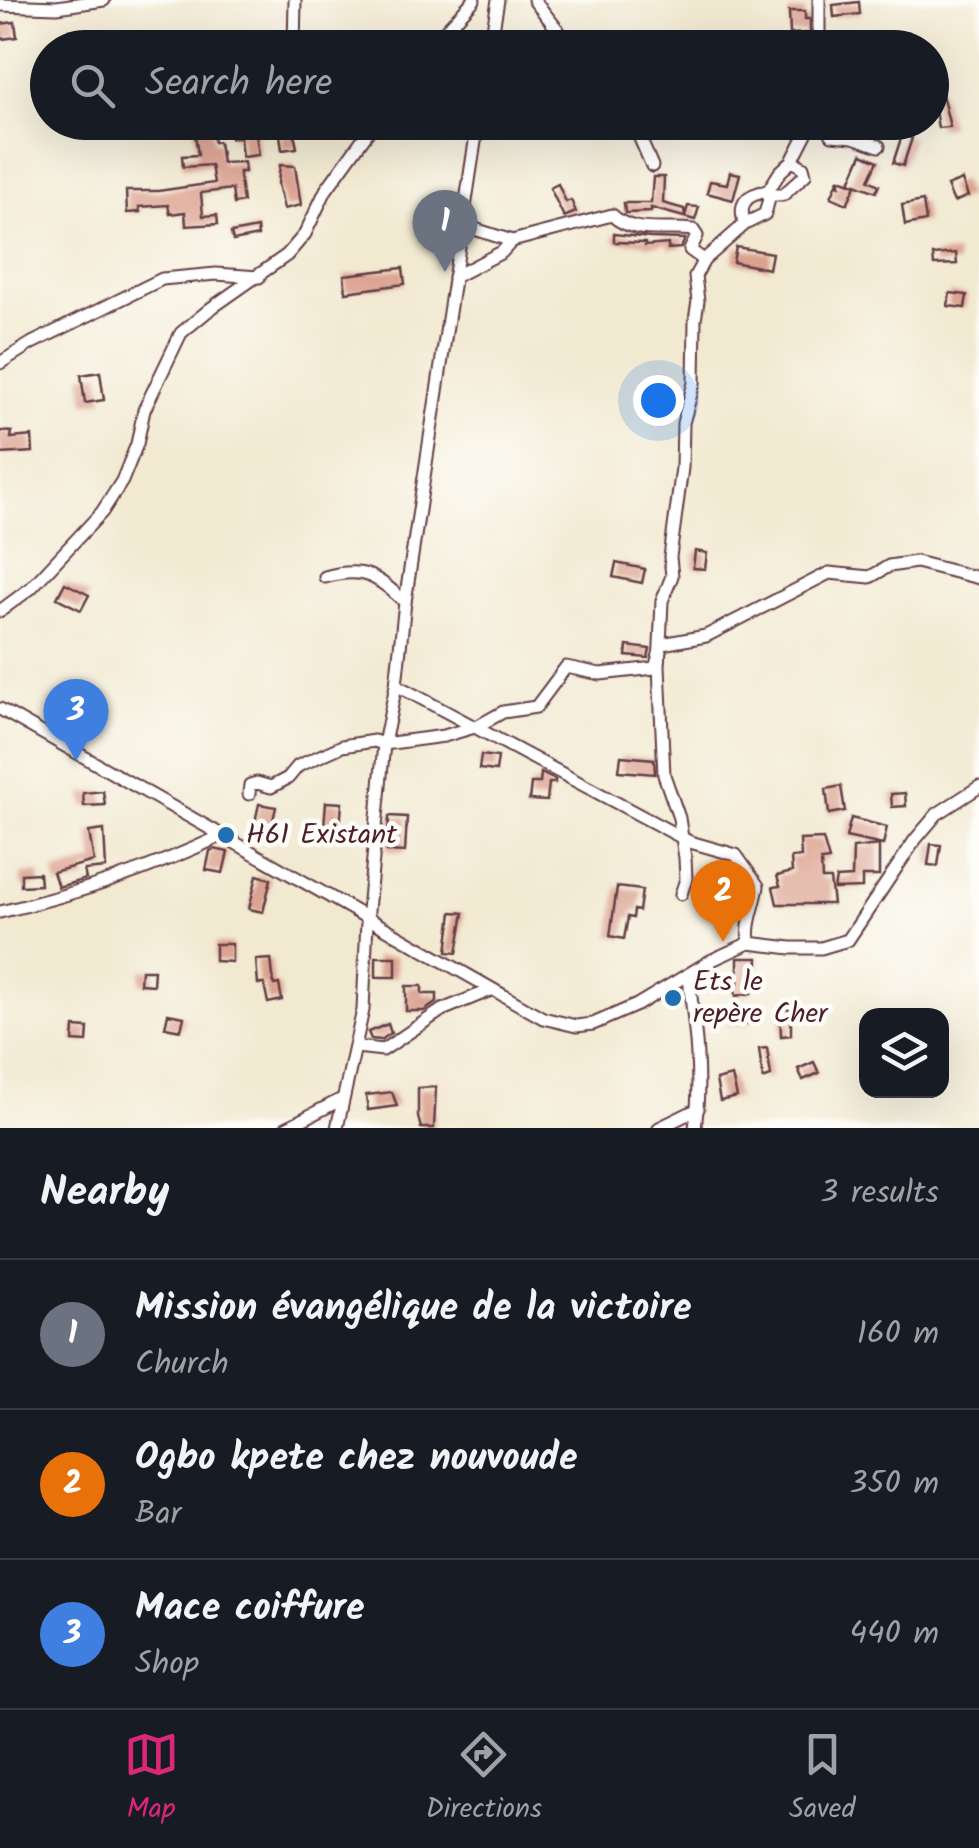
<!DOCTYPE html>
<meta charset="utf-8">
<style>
body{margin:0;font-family:Kalam,sans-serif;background:#20242c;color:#f1f3f6}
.controls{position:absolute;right:30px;bottom:30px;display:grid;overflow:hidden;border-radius:20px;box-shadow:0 10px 40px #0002}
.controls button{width:90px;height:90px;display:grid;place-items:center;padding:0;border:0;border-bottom:2px solid #363941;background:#171b24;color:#f1f3f6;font:50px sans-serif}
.you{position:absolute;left:658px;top:400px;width:35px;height:35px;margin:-25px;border:8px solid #fff;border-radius:50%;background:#1a73e8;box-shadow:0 0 0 15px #1a73e833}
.badge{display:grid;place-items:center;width:65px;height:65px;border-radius:50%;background:#db2777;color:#fff;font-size:32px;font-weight:700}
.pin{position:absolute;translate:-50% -82px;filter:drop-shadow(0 2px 5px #0008)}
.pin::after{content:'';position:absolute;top:52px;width:35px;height:30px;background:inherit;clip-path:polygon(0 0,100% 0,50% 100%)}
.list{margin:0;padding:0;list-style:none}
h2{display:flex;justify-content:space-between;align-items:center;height:130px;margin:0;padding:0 40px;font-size:42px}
h2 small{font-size:32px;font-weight:400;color:#9ea1a6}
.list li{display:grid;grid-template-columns:65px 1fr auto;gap:30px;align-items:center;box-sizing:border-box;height:150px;padding:0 40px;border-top:2px solid #363941}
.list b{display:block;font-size:38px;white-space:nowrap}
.list p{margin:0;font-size:32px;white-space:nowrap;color:#9ea1a6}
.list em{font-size:32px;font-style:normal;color:#9ea1a6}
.icon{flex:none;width:55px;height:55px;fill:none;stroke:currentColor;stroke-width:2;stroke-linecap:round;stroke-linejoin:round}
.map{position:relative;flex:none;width:979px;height:1128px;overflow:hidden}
.search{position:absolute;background:#171b24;box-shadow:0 10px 40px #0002;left:30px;right:30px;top:30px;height:110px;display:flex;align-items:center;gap:25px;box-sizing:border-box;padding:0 35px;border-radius:55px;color:#9ea1a6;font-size:38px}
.sheet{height:580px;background:#171b24}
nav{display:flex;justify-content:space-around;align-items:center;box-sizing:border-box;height:140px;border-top:2px solid #363941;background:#171b24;font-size:28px;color:#9ea1a6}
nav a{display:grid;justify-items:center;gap:5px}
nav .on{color:#db2777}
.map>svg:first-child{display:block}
</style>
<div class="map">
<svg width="979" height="1128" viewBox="0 0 979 1128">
<rect width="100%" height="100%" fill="#fdfcf7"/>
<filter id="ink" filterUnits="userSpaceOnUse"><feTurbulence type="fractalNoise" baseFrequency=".01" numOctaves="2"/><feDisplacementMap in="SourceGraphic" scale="20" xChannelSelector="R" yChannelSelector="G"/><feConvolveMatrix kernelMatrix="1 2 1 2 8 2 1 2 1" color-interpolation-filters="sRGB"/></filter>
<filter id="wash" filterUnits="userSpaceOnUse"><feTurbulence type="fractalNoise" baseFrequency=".0048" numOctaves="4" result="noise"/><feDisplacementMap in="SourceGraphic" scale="40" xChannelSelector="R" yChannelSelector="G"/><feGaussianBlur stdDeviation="2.25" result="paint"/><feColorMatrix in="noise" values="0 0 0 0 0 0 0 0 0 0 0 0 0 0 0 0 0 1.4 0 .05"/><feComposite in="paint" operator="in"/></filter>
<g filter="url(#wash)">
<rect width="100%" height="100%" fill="#f2e9d1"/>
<g id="blocks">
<g fill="#dca291">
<path d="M 859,2 L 860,14 L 834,17 L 833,5 Z"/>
<path d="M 789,11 L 805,11 L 805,19 L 810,19 L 810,33 L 790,34 Z"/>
<path d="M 15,22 L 17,37 L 2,39 L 0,24 Z"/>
<rect x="874" y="38" width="28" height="10"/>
<path d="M 941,90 L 950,127 L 938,128 L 932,92 Z"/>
<path d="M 229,122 L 241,122 L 241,126 L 273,122 L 274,132 L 256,134 L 259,155 L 242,157 L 240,137 L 231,138 Z"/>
<path d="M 211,126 L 214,142 L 219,142 L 222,163 L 244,162 L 245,172 L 239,172 L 243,202 L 234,204 L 232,189 L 201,193 L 203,216 L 217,215 L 218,224 L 186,226 L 185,212 L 170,214 L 168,205 L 139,207 L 140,212 L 127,213 L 126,191 L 158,191 L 214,183 L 211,165 L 183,167 L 182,156 L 198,155 L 194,128 Z"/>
<path d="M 294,133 L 297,148 L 282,150 L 280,135 Z"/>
<path d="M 902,135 L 912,138 L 903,166 L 893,163 Z"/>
<path d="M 862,154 L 878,161 L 869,180 L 879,185 L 876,192 L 850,182 Z"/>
<path d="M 280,165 L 295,166 L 301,205 L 284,209 L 278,184 Z"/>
<path d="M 730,172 L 740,174 L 733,200 L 707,193 L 710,181 L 727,184 Z"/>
<path d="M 653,177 L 664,177 L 663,203 L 684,209 L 685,216 L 688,206 L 699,207 L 695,220 L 651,208 L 651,212 L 625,213 L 624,203 L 651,203 Z"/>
<path d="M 840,179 L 856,185 L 847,204 L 831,197 L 838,181 L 840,187 Z"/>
<path d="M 962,180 L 968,196 L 954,202 L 947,186 Z"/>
<path d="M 558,184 L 566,202 L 571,200 L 576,212 L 564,217 L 550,188 Z"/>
<path d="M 923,201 L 926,221 L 905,225 L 902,205 Z"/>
<path d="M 257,228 L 258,236 L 233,241 L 231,233 Z"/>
<path d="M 614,234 L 650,238 L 685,239 L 681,248 L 668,249 L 668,244 L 645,246 L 645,243 L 614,242 Z"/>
<path d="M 736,247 L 772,253 L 769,269 L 733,262 Z"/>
<path d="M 956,253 L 957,264 L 934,265 L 933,255 Z"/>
<path d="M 403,268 L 405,284 L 346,292 L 344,275 Z"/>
<path d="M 950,293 L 967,295 L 965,308 L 948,306 Z"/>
<path d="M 100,372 L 104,400 L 85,403 L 81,375 Z"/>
<path d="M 0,431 L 12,432 L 11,438 L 32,436 L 33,452 L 0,454 Z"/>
<path d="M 695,551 L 707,553 L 705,569 L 693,568 Z"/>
<path d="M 616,563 L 645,569 L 642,583 L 613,577 Z"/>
<path d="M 65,583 L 89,595 L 81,610 L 57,598 Z"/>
<path d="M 627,646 L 650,649 L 648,658 L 626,656 Z"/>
<path d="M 481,755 L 498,757 L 496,771 L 479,769 Z"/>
<path d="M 621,756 L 654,759 L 655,774 L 619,771 Z"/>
<path d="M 541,773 L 555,780 L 555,783 L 549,783 L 547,801 L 529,800 L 531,783 L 540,783 Z"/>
<path d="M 841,786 L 845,811 L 829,814 L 826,789 Z"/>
<path d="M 103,791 L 105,805 L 84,806 L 83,793 Z"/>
<path d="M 905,793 L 906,806 L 892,807 L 891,794 Z"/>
<path d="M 326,802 L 342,803 L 340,828 L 324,826 Z"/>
<path d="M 259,804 L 276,807 L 271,829 L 254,826 Z"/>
<path d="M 389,816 L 407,817 L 405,852 L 387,851 Z"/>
<path d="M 851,818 L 887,827 L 883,845 L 846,837 Z"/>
<path d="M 104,830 L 106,868 L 84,870 L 86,879 L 58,887 L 53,872 L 94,861 L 89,832 Z"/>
<path d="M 823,839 L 829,860 L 821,861 L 822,879 L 830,879 L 833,904 L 777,904 L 773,887 L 780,886 L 777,876 L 792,872 L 791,858 L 801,857 L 800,840 Z"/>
<path d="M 931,844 L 941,845 L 938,866 L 928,865 Z"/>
<path d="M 879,845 L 879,876 L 862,876 L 862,888 L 834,889 L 836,878 L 852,877 L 853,848 Z"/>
<path d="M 214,849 L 228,852 L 223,873 L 206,870 L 210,851 Z"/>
<path d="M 735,870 L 745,884 L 742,911 L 724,907 L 726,896 L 732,897 Z"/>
<path d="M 39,873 L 40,885 L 21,886 L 21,874 Z"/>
<path d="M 257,875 L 271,879 L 263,912 L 249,909 Z"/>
<path d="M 617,887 L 642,890 L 639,911 L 634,910 L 633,918 L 628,917 L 624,939 L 610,936 Z"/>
<path d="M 452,912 L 464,913 L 457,953 L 447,952 Z"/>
<path d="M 215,944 L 232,944 L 232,962 L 215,961 Z"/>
<rect x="376" y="957" width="20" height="20"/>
<path d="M 738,958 L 758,958 L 757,986 L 750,988 L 751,993 L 736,996 L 734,985 L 738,984 Z"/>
<path d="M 271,959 L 274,985 L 279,984 L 282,1000 L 268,1003 L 264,984 L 258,984 L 256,960 Z"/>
<path d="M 141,970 L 154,970 L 153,985 L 140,984 Z"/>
<path d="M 406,986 L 422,986 L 422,994 L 437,994 L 437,1002 L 424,1011 L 406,1011 Z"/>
<path d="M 780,1009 L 791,1009 L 791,1035 L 781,1036 Z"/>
<path d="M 748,1010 L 749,1024 L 728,1026 L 726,1012 Z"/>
<path d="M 168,1014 L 184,1017 L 181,1030 L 165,1027 Z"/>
<path d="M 388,1024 L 391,1033 L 381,1040 L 371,1039 L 368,1032 Z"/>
<path d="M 74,1027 L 88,1028 L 87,1042 L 73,1041 Z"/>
<path d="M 767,1048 L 771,1076 L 763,1079 L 759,1049 Z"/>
<path d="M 814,1062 L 819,1073 L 803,1080 L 798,1069 Z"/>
<path d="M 732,1076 L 737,1097 L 720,1101 L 716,1080 Z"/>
<path d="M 436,1087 L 434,1128 L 421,1128 L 418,1117 L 418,1088 Z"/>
<path d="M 392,1092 L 397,1106 L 368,1110 L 366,1095 Z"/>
</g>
</g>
</g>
<g filter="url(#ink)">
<use href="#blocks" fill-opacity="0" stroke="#633d44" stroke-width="2.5"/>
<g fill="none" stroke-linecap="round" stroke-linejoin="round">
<defs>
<g id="street">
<path d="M 534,0 L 572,48"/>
<path d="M 819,0 L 819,48"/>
<path d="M 0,5 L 57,7 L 104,0"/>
<path d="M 294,48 L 295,0"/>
<path d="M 429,48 L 474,0"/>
<path d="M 490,48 L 498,0"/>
<path d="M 298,122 L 309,122"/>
<path d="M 633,122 L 652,166"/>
<path d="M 825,122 L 832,135 L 853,137 L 879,146"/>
<path d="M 745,224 L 765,214 L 770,195 L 783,195 L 805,175 L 803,167 L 792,161"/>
<path d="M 462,225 L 512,241"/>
<path d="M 454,277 L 502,252 L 512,241 L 612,215 C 634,236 665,226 693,230 L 697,236 L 690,250 L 704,260"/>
<path d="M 0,363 L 32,343 L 162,279 L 216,274 L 259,277"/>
<path d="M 325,577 C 364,566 376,576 405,602"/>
<path d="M 0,611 L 31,588 L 102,512 L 122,481 L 137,444 L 144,410 L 181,333 L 210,309 L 287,255 L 305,234 L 326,190 L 375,122"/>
<path d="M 396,685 L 690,842 L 736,855 L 758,886 C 755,907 746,922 749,943"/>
<path d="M 0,709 L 543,1018 L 576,1026 L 593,1024 L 637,1005 L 712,960 L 749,943 L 791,948 L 821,948 L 848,940 L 915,840 L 937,814 L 979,787"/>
<path d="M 249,794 L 250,785 L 257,783 L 271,787 L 288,778 L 298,766 L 342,746 L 374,741 L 384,744 L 444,736 L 478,726 L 503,712 L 536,707 L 566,667 L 600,674 L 655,668 L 662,644 L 706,636 L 829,573 L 870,577 L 889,566 L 916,562 L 979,578"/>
<path d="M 681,894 L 686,879 L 685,858 L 679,818 L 664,775 L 659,666 L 662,601 L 672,576 L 670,557 L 682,468 L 683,423 L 694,383 L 695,320 L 698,301 L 695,276 L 704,260 L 745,224 C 737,203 747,194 768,191 L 780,172 L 792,161 L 812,122"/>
<path d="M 0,912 C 78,894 149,870 221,836"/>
<path d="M 688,975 C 695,1024 702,1079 695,1128"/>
<path d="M 356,1047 L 383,1050 L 442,1010 L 491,990"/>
<path d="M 286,1128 L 342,1099"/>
<path d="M 337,1128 L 363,1010 L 367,921 L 384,744 L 396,685 L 405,602 L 478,122"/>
<path d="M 659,1128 L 698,1109"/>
</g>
</defs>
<use href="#street" stroke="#633d44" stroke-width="15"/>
<use href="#street" stroke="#fff" stroke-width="11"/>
</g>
</g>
<g fill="#1f6fb2" stroke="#fdfcf7" stroke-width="4">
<circle cx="226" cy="835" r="10"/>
<circle cx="673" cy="998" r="10"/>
</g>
<g text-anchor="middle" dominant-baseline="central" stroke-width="9" stroke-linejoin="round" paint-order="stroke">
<g font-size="28" fill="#4a1f2b" stroke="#fdfcf7" text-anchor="start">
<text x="246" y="835">H61 Existant</text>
<text x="693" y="982">Ets le<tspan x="693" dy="32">repère Cher</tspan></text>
</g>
</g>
</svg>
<div class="controls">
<button><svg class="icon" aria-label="layers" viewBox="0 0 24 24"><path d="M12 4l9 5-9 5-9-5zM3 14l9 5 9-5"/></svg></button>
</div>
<div class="you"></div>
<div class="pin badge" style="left:445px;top:272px;background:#6b7280">1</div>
<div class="pin badge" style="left:723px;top:942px;background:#e8710a">2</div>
<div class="pin badge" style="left:76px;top:761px;background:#3f7fe0">3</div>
<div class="search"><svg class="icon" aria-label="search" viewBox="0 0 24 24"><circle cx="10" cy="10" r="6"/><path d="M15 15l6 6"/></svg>Search here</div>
</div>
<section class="sheet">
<h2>Nearby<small>3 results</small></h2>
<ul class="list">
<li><span class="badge" style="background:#6b7280">1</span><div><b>Mission évangélique de la victoire</b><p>Church</p></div><em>160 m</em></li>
<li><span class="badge" style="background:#e8710a">2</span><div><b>Ogbo kpete chez nouvoude</b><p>Bar</p></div><em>350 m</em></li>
<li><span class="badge" style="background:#3f7fe0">3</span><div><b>Mace coiffure</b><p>Shop</p></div><em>440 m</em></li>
</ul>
</section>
<nav>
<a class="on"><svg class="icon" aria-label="map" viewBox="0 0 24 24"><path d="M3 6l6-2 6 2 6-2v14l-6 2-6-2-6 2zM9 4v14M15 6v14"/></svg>Map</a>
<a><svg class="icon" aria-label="directions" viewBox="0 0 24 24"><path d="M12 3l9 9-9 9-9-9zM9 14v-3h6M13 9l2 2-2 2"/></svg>Directions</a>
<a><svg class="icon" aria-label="saved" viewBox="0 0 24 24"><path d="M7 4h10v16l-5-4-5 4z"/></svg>Saved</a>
</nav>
